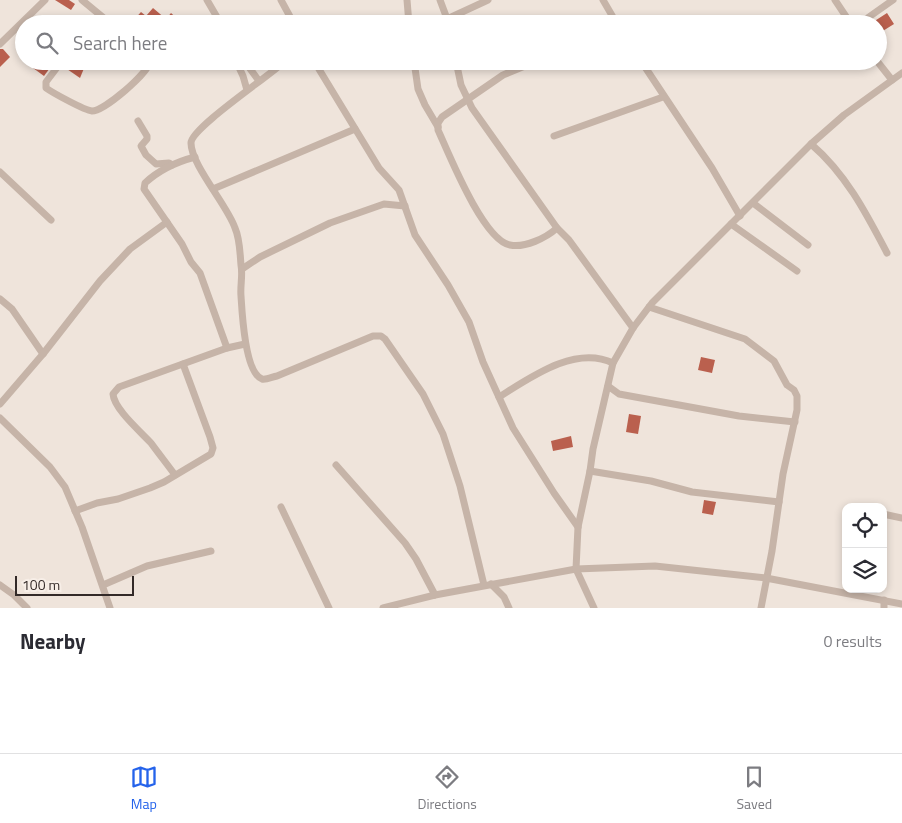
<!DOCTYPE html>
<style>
body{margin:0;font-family:"Titillium Web",sans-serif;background:#f2f2f3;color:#2b2b33}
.controls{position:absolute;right:15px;bottom:15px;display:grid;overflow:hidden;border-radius:10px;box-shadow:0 2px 8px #0003}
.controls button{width:45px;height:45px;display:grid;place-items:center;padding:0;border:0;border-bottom:1px solid #e1e1e2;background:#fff;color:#2b2b33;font:25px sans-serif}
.scale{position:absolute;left:15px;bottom:12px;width:119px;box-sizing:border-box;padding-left:5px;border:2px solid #332a28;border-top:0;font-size:14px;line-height:18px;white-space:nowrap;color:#332a28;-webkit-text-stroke:4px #f7eee7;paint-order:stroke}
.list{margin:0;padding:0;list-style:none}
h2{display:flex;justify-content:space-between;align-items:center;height:65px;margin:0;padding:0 20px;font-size:21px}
h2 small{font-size:16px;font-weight:400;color:#7c7c81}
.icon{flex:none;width:28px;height:28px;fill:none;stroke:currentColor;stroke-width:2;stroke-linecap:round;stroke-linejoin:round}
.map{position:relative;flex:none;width:902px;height:608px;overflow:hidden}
.search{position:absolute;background:#fff;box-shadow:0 2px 8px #0003;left:15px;right:15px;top:15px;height:55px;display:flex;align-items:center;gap:12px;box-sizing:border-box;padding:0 18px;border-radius:28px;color:#7c7c81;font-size:19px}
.sheet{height:145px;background:#fff}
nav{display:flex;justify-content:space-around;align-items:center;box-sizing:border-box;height:70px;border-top:1px solid #e1e1e2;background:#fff;font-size:14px;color:#7c7c81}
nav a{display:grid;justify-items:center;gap:2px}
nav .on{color:#2563eb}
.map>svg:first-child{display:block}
</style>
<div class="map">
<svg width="902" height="608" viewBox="0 0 902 608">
<rect width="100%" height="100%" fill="#efe4db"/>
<g fill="#ba604e">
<path d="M 55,0 L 69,0 L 75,4 L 71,10 Z"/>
<path d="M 153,8 L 166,19 L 171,13 L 183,24 L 130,24 L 141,12 L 146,16 Z"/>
<path d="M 887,13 L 894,24 L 878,34 L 878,24 L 870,24 Z"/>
<path d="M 800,17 L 804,24 L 788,24 Z"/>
<path d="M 0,49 L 3,49 L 10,57 L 0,67 Z"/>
<path d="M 38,61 L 55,61 L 44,76 L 33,68 Z"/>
<path d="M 67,61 L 87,61 L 80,78 L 64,67 Z"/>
<path d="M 701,357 L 715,360 L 712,373 L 698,370 Z"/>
<path d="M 629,414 L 641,416 L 638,434 L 626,432 Z"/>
<path d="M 571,436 L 573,447 L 553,451 L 551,441 Z"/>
<path d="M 704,500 L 716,502 L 713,515 L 702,513 Z"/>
</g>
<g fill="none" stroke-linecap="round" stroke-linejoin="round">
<g stroke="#c6b4a8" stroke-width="7">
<path d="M 82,0 L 111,24"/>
<path d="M 207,0 L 221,24"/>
<path d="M 281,0 L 294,24"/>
<path d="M 407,0 L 409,24"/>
<path d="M 440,0 L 449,24"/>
<path d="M 603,0 L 617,24"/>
<path d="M 835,0 L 851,24"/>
<path d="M 447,19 L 488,0"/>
<path d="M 859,24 L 893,0"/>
<path d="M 0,44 L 45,0"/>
<path d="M 62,61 L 46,82 L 46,88 C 53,93 84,110 92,111 C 104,111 149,73 150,61"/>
<path d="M 236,61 L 243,76 L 247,90"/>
<path d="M 243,61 L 248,66 L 259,81"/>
<path d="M 285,61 C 271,75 191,128 191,143 C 191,165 228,206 235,228 C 240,239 240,254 241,265 C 243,275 240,286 241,296 C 242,312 245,373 262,379 C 266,380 272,377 277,376 L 373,336 L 381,336 L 385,339 L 423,394 L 443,434 L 460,486 L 484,585"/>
<path d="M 314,61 L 379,168 L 399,190 L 415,235 L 448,285 L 469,322 L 483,362 L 513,428 L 554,493 L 578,527"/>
<path d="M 414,61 L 418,89 L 425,105 L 438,127"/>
<path d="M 456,61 L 461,85 L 472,108 L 557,228 L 569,240 L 633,328"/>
<path d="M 537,61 L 503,75 L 442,117 L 438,123 L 438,130 C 449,154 483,240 510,245 C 525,248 546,238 557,228"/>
<path d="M 641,61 L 712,168 L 740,216"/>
<path d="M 877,61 L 892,80"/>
<path d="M 138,121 L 147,136 L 147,139 L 141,146 L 146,155 L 156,164 L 169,163 L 172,165"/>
<path d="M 554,136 L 663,97"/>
<path d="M 811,144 C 846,174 866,213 887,253"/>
<path d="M 195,157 C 176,162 159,170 145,183 L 144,189 L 182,244 L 191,262 L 200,273 L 227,348 L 245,344"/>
<path d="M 0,172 L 51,220"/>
<path d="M 213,189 L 355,129"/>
<path d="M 753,203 L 808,245"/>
<path d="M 731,224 L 797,271"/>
<path d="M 242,269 L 260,257 L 330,223 L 384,204 L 405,206"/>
<path d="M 0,299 L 12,309 L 43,354"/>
<path d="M 649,307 L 745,339 L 774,361 L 787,385 L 794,390 L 797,396 L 797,410 L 783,474 L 772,551 L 761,608"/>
<path d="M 608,386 L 619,394 L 739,416 L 795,422"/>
<path d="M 499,397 C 531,377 575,345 613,363"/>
<path d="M 0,404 L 43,354 L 100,281 L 130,249 L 167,222"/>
<path d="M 0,418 L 50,467 L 65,487 L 82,527 L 110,608"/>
<path d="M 336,465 L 405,543 L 416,559 L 435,595"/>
<path d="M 590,471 L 651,481 L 692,492 L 779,502"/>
<path d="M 175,475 C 167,464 159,454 151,443 C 141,432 114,409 113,394 L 119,387 L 227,348"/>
<path d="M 281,507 L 329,608"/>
<path d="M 75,511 L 97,503 L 118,499 L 150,488 L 164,482 L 211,454 L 213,448 L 210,437 L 183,364"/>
<path d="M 883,514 L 902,518"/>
<path d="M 491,584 L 504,597 L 509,608"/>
<path d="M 0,585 L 14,595 L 27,608"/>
<path d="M 103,585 L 147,566 L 211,551"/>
<path d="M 884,600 L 884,608"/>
<path d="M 383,608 L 435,595 L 576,569 L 655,566 L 766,578 L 902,604"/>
<path d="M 594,608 L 576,569 L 578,527 L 590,471 L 593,449 L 613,363 L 633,328 L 652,303 L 811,144 L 844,115 L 902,73"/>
</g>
</g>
</svg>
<div class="controls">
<button><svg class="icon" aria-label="locate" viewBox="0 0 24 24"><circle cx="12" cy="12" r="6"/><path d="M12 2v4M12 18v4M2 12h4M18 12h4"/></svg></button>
<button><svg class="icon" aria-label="layers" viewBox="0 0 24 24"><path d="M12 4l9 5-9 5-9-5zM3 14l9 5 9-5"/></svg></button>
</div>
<div class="scale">100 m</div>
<div class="search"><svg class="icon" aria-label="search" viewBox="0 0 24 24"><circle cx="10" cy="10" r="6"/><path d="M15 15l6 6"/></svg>Search here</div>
</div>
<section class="sheet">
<h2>Nearby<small>0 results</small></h2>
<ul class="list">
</ul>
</section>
<nav>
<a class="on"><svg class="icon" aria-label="map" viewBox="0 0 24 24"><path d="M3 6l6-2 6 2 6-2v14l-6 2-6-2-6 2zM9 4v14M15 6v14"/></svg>Map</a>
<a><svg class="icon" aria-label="directions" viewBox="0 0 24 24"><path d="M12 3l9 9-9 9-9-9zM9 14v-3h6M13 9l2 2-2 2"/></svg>Directions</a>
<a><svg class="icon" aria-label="saved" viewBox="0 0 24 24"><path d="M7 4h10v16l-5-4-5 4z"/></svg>Saved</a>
</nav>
